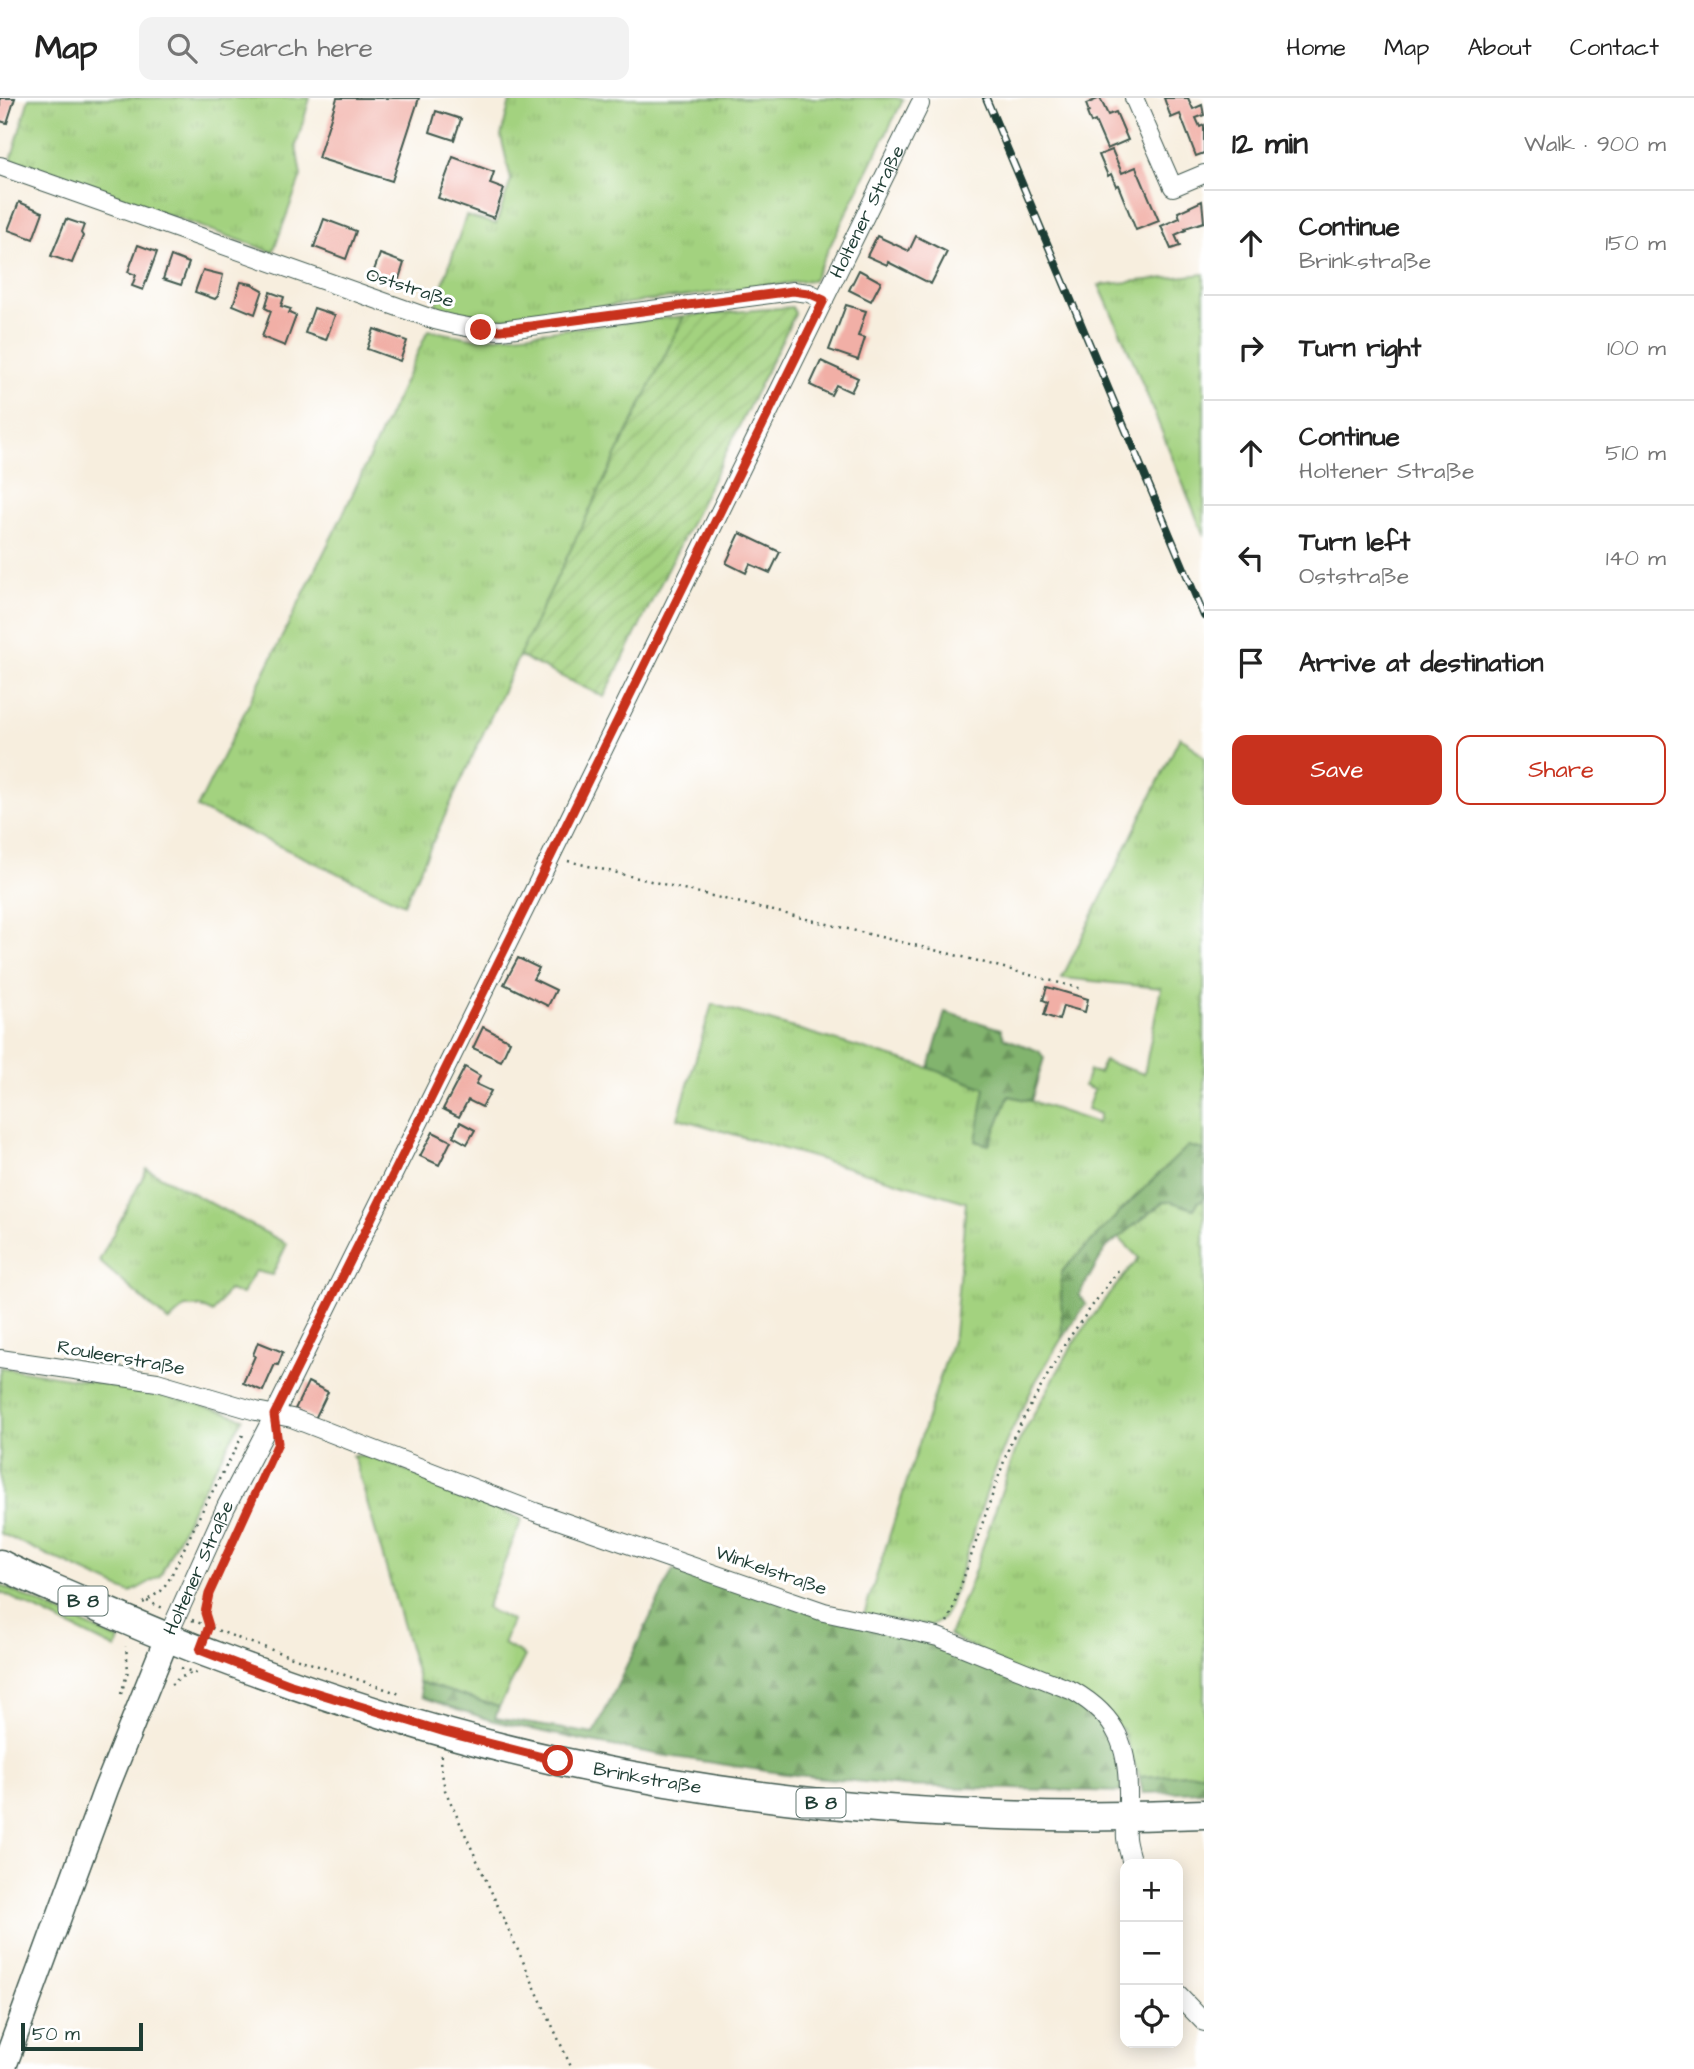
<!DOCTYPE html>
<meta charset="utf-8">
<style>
body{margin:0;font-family:"Architects Daughter",sans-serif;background:#f2f2f2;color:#222}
.controls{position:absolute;right:21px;bottom:21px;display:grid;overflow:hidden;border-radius:14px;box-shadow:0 4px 18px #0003}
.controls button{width:63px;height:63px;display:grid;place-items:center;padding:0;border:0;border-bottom:2px solid #e0e0e0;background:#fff;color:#222;font:35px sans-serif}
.scale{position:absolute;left:21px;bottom:18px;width:122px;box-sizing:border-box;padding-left:7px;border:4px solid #1f3d34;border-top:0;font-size:19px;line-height:24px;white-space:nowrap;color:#1f3d34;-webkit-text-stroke:5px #fff;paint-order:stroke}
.stop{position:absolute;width:21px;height:21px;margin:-16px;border:5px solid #c8321e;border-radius:50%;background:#fff}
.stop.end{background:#c8321e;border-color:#fff;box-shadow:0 2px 7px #0008}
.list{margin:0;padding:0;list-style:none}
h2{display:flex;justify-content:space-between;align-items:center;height:91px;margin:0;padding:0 28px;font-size:30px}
h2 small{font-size:23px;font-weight:400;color:#767676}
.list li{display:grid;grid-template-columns:46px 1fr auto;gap:21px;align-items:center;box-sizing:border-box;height:105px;padding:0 28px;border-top:2px solid #e0e0e0}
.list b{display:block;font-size:26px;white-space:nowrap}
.list p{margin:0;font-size:23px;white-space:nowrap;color:#767676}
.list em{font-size:23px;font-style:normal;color:#767676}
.actions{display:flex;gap:14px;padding:21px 28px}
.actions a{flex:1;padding:16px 0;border:2px solid #c8321e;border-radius:14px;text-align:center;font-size:24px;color:#c8321e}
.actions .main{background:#c8321e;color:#fff}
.icon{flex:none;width:38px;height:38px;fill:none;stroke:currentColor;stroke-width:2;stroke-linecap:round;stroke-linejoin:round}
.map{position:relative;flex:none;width:1204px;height:1971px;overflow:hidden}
header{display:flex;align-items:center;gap:42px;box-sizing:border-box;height:98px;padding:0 35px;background:#fff;border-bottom:2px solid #e0e0e0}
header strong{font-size:33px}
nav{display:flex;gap:38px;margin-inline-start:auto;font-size:24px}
.search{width:490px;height:63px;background:#f2f2f2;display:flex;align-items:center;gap:18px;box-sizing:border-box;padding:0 24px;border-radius:14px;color:#767676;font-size:26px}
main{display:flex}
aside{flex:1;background:#fff}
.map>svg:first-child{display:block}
</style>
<header>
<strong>Map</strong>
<div class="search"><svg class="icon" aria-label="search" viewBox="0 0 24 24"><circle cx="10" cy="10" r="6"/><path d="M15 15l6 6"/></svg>Search here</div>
<nav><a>Home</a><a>Map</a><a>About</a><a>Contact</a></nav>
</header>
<main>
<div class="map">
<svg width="1204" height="1971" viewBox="0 0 1204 1971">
<defs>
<pattern id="grass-tufts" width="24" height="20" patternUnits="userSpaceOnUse" patternTransform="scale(1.75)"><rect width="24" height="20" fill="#a3d27f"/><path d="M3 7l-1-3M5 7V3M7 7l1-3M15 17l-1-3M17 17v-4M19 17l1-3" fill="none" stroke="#8cb56e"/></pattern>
<pattern id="forest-firs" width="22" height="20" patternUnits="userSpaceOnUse" patternTransform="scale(1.75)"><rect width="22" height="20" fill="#82b46e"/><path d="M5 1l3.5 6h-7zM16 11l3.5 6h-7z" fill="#6a945b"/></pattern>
<pattern id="garden-furrows" width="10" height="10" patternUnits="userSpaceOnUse" patternTransform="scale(1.75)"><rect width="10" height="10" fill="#a3d27f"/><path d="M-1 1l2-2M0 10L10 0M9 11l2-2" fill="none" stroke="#8cb56e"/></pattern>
</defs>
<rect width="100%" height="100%" fill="#fff"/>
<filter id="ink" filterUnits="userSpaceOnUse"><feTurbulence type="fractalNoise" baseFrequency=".0143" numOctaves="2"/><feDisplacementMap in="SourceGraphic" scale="14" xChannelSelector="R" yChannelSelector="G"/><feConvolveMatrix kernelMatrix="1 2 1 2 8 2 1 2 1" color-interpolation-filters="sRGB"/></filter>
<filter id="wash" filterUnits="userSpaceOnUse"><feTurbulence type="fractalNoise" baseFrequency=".00686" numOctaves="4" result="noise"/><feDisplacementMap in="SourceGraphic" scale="28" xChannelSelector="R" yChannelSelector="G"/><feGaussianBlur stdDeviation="1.57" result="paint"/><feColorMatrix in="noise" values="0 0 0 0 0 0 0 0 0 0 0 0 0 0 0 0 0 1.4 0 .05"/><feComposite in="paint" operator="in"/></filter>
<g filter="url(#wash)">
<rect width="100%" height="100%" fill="#f7eede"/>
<g fill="url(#grass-tufts)" stroke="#61885a" stroke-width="2">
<path d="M 29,0 L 310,0 L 296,48 L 301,78 L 273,154 L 11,62 Z"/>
<path d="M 511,0 L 896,0 L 903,2 L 813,182 L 512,220 L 473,223 L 434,212 L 466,118 L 496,126 L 511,82 L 501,38 Z"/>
<path d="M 1204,176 L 1204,438 L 1132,260 L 1099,187 Z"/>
<path d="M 684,218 L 519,558 L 404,806 L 197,710 L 346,410 L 428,232 L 477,241 Z"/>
<path d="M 1180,639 L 1187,643 L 1204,660 L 1204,1052 L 1188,1049 L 1134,1100 L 1062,1174 L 1062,1240 L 1036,1283 L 1007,1342 L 989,1387 L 949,1510 L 943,1520 L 930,1528 L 864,1517 L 954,1236 L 966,1104 L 678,1020 L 712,906 L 929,970 L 986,990 L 977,1044 L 989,1047 L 1009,998 L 1031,1003 L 1097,1025 L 1100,1016 L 1087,1011 L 1094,992 L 1084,988 L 1089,973 L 1099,975 L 1104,963 L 1144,976 L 1161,890 L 1062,880 Z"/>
<path d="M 147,1071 L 287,1146 L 272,1177 L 255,1173 L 242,1196 L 228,1192 L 213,1215 L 201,1209 L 185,1209 L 169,1224 L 99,1163 Z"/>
<path d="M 1204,1101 L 1204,1675 L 1139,1679 L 1122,1631 L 949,1537 L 969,1489 L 1018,1345 L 1073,1246 L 1107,1199 L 1139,1160 L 1119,1140 L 1164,1104 L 1172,1104 L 1194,1111 L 1198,1104 Z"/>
<path d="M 0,1269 C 82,1283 165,1292 243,1320 L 194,1407 L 160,1478 L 130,1495 L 0,1435 Z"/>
<path d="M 370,1357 L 522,1421 L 486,1510 L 512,1523 L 503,1546 L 525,1558 L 499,1609 L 419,1584 L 355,1362 L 352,1358 Z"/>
<path d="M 0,1487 L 119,1542 L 116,1551 L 0,1494 Z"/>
</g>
<g fill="url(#forest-firs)" stroke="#507851" stroke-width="2">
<path d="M 945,914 L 1001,931 L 1004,940 L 1039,953 L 1044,960 L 1031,1003 L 1009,998 L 989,1047 L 976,1043 L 985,990 L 929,970 Z"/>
<path d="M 1188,1048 L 1204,1052 L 1204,1101 L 1198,1104 L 1194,1111 L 1172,1104 L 1163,1104 L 1106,1150 L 1079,1197 L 1086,1206 L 1062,1240 L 1061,1174 L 1134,1100 Z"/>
<path d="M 673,1472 L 699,1477 L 950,1549 L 1060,1593 L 1091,1611 L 1108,1631 L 1116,1656 L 1124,1694 L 903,1688 L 786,1676 L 661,1657 L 586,1643 L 493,1623 L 422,1599 L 419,1584 L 499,1609 L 495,1620 L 594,1636 Z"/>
<path d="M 1204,1675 L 1204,1693 L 1143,1695 L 1139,1679 Z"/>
</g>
<path fill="url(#garden-furrows)" stroke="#61885a" stroke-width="2" d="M 792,209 L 795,216 L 604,599 L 519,558 L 684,218 Z"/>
<g id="blocks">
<g fill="#f1afa6">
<path d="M 0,0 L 15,0 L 7,25 L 0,23 Z"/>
<path d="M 337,0 L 419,0 L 392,83 L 318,60 Z"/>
<path d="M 1100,0 L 1108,17 L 1116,14 L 1128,42 L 1107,51 L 1095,23 L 1091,25 L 1087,15 L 1089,14 L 1086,6 Z"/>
<path d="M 1164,0 L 1188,0 L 1193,11 L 1202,7 L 1204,17 L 1196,20 L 1200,29 L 1204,27 L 1204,55 L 1196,58 L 1180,16 L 1171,20 Z"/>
<path d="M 436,13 L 461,21 L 454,42 L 430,34 Z"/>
<path d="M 1112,52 L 1122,75 L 1136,69 L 1159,123 L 1136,132 L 1118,87 L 1116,88 L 1111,76 L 1108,78 L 1099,57 Z"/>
<path d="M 453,59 L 494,74 L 490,86 L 504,91 L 494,120 L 438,100 Z"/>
<path d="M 1202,103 L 1204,124 L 1185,130 L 1186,132 L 1175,137 L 1180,148 L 1171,151 L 1161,128 L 1180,120 L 1178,114 Z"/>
<path d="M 19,104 L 43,114 L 33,141 L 8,132 Z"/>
<path d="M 66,121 L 84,127 L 81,135 L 83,138 L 72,165 L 51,158 Z"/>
<path d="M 324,121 L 356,133 L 346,161 L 314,149 Z"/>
<path d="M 877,138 L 909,153 L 916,138 L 947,154 L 931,186 L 888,164 L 887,167 L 867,158 Z"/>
<path d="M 138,147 L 157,154 L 143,192 L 132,188 L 136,177 L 128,174 Z"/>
<path d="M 380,156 L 404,165 L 397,187 L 372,178 Z"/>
<path d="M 171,158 L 189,165 L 181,187 L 163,181 Z"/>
<path d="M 203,172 L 223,177 L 218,198 L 215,201 L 195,194 Z"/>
<path d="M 859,172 L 881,184 L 871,203 L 849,192 Z"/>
<path d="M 241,184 L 252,186 L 263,192 L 255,216 L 233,207 Z"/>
<path d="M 270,194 L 284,199 L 281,208 L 291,211 L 289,215 L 296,218 L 285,248 L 262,239 L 271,213 L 265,210 Z"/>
<path d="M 846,207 L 866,213 L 858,238 L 865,240 L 858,262 L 829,252 Z"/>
<path d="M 314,210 L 335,217 L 326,242 L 305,235 Z"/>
<path d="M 374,231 L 407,243 L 400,263 L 367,251 Z"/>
<path d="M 821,263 L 858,280 L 851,294 L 836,287 L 831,297 L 810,287 Z"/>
<path d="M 740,435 L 780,454 L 770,475 L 750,466 L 746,475 L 726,465 Z"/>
<path d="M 518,860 L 539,870 L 533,881 L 556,892 L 548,908 L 504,886 Z"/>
<path d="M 1047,889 L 1088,901 L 1085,914 L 1063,908 L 1059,922 L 1044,917 L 1048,904 L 1043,902 Z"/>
<path d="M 483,929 L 510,943 L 501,963 L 473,950 Z"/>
<path d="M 465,969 L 480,978 L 476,986 L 491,993 L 482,1009 L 468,1002 L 459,1019 L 443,1011 Z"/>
<path d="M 460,1024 L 475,1032 L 467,1046 L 453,1038 Z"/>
<path d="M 433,1034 L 451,1043 L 439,1067 L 420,1058 Z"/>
<path d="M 258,1244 L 283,1254 L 278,1267 L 275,1266 L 263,1293 L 243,1285 L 255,1258 L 253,1257 Z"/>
<path d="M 308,1284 L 328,1294 L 315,1321 L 295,1311 Z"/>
</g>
</g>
</g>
<g filter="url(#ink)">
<use href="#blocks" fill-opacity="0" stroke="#3f584e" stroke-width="2"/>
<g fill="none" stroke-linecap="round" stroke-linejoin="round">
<defs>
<g id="street">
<path d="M 1134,0 L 1173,89 L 1204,76"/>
<path d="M 0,68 L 435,222 C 457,228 478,232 501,232 L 793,193 L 809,195 L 824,202"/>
<path d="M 0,1261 L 157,1284 L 256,1313 L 292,1320 L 535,1414 L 824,1514 L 938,1539 L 1073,1593 C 1118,1619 1129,1649 1128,1701 C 1128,1714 1125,1727 1126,1740 C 1127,1749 1130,1757 1132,1766"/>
<path id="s1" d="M 167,1540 L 226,1409 L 274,1317 L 551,758 L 920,6"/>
<path d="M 1178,1897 L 1204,1924"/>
</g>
<path id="secondary" d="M 3,1971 L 106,1691 L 167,1540"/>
<g id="primary">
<path id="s2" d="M 0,1466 C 26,1480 53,1490 80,1502 C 126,1522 171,1542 218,1559 C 329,1601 443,1638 558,1663 C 769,1709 989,1725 1204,1716"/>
</g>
</defs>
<use href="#street" stroke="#3f584e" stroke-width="20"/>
<use href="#secondary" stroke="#3f584e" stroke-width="27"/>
<use href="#primary" stroke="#3f584e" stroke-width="31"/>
<g stroke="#3f584e" stroke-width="2.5" stroke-dasharray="2 5" stroke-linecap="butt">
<path d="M 568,763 L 963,859 L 1082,891"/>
<path d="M 147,1503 L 163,1510"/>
<path d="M 143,1505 L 161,1493 L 170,1480 L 201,1415 L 244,1335"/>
<path d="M 192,1522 L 240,1541 L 400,1596"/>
<path d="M 947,1524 L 951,1516 L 1011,1343 L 1066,1244 L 1119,1171"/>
<path d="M 209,1529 L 205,1515 L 209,1496 L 259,1387"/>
<path d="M 181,1570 L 198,1576"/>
<path d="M 171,1587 L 179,1580 L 192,1575"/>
<path d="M 121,1596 L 128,1573 L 126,1548"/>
<path d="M 441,1657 L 440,1663 L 445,1692 L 572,1971"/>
</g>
<use href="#street" stroke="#fff" stroke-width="18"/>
<use href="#secondary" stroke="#fff" stroke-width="24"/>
<use href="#primary" stroke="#fff" stroke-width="28"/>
<defs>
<path id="rail" d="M 986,0 L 1204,518"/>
</defs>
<use href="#rail" stroke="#1f3d34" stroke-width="8"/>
<use href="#rail" stroke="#fff" stroke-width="5" stroke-dasharray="16" stroke-linecap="butt"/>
</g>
</g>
<g fill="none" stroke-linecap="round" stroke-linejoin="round" filter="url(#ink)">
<path stroke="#c8321e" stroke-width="9" d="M 481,232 L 501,232 L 793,193 L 808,195 L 824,202 L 551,758 L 274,1317 L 278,1345 L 209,1496 L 205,1515 L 209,1528 L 200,1552 L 291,1587 L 445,1634 L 558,1663"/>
</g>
<g text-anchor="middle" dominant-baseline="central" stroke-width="6" stroke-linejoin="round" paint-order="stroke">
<g fill="#fff" stroke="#627771" stroke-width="2">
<rect x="58.5" y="1488.5" width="49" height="29" rx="5"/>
<rect x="796.5" y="1690.5" width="49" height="29" rx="5"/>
</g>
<g font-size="18" font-weight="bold" fill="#1f3d34">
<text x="83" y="1503">B 8</text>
<text x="821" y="1705">B 8</text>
</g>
<g font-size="19" fill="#1f3d34" stroke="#fff">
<text stroke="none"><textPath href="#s1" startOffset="1589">Holtener Straße</textPath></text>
<text transform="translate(410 190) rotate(18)">Oststraße</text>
<text transform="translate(121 1260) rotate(10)">Rouleerstraße</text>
<text stroke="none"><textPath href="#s1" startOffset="77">Holtener Straße</textPath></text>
<text transform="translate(771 1473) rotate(19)">Winkelstraße</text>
<text stroke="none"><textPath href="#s2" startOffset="684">Brinkstraße</textPath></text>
</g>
</g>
</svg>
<div class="controls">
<button>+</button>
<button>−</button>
<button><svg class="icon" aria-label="locate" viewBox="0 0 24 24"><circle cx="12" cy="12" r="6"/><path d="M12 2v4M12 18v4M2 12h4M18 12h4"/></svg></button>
</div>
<div class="scale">50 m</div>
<div class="stop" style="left:558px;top:1663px"></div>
<div class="stop end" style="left:481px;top:232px"></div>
</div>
<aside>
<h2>12 min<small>Walk · 900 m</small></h2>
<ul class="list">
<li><svg class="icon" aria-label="ahead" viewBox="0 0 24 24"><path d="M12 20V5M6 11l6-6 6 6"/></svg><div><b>Continue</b><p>Brinkstraße</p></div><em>150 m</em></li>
<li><svg class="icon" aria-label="right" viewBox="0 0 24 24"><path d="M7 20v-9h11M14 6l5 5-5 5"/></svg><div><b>Turn right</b></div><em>100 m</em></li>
<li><svg class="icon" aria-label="ahead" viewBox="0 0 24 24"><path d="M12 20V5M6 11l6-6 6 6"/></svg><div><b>Continue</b><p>Holtener Straße</p></div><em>510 m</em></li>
<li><svg class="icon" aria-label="left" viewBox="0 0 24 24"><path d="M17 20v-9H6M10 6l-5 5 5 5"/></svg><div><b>Turn left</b><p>Oststraße</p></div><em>140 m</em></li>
<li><svg class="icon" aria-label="arrive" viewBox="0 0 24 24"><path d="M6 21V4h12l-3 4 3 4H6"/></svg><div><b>Arrive at destination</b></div></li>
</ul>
<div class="actions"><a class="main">Save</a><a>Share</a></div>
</aside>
</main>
